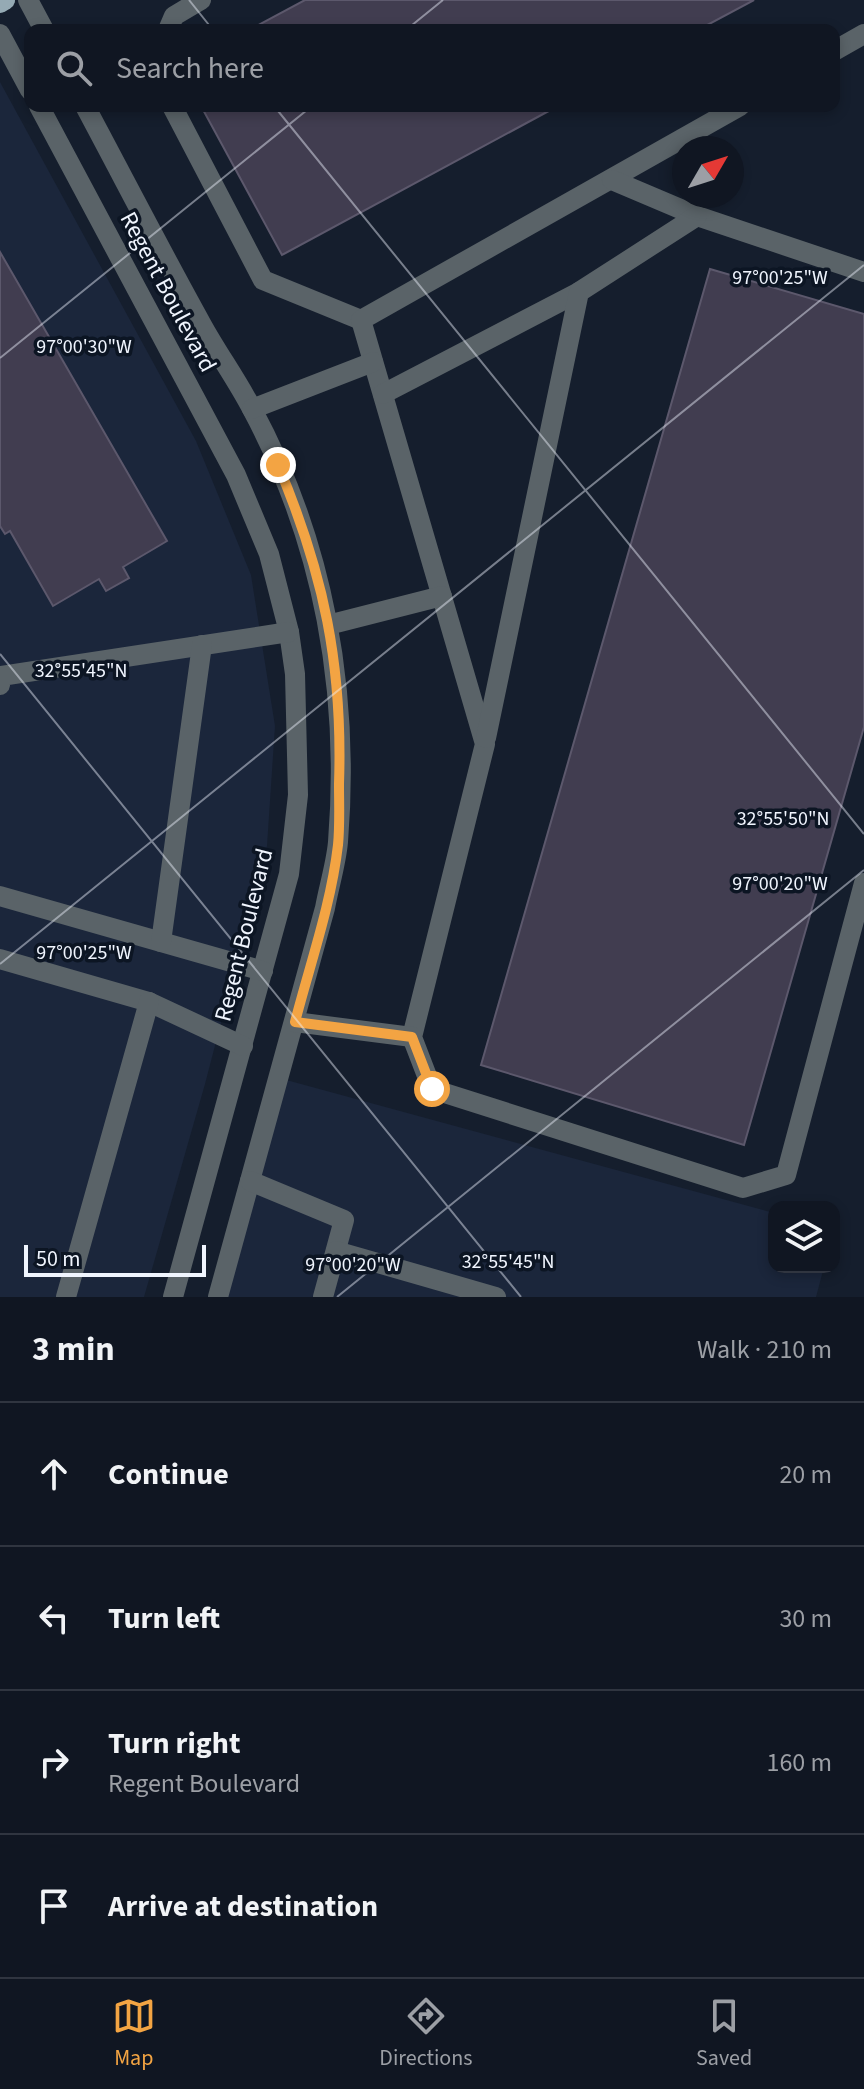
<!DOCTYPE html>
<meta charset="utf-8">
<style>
body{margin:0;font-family:"Source Sans 3",sans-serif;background:#191f2a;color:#f1f3f6}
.controls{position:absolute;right:24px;bottom:24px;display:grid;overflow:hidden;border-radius:16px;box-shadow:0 4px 12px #0003}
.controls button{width:72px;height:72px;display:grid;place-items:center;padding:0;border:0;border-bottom:2px solid #303540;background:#101622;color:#f1f3f6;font:40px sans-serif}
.compass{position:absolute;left:672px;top:136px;width:72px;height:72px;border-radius:50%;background:#101622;box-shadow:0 4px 12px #0003;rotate:51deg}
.scale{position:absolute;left:24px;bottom:20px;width:182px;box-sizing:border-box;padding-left:8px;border:4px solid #f0f5fe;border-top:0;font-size:22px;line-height:28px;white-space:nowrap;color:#f0f5fe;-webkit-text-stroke:6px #0c1523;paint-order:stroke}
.stop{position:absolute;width:24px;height:24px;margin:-18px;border:6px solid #f3a443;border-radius:50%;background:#fff}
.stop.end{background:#f3a443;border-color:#fff;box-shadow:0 2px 8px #0008}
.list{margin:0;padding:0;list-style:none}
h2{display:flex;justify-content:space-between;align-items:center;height:104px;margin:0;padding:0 32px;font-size:34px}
h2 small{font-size:26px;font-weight:400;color:#9c9fa5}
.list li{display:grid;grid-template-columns:52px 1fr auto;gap:24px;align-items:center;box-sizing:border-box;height:144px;padding:0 32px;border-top:2px solid #303540}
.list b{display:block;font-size:30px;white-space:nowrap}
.list p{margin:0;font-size:26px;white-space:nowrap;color:#9c9fa5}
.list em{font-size:26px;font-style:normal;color:#9c9fa5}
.icon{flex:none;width:44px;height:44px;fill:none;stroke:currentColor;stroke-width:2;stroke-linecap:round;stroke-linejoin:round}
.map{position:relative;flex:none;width:864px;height:1297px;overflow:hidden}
.search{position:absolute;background:#101622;box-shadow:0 4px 12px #0003;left:24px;right:24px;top:24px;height:88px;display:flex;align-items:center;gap:20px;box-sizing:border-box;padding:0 28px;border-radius:16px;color:#9c9fa5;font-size:30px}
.sheet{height:680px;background:#101622}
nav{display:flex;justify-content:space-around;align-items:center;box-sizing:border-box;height:112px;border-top:2px solid #303540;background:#101622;font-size:22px;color:#9c9fa5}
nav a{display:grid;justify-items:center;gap:4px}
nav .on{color:#f3a443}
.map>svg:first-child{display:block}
</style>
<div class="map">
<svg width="864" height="1297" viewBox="0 0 864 1297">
<rect width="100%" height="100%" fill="#151e2d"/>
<g fill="#1b263b">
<path d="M 0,82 L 196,441 L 251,575 L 275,726 L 267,846 L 205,1084 L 144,1297 L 0,1297 Z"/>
<path d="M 279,1078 L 774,1213 L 774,1267 L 824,1267 L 816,1297 L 218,1297 Z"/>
</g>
<g fill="#413d50" stroke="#5c586c" stroke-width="2">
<path d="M 305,0 L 754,0 L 698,30 L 249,30 Z"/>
<path d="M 201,106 L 558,106 L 282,255 Z"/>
<path d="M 0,252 L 167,541 L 123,567 L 129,578 L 106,591 L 99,579 L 53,606 L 10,531 L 5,534 L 0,526 Z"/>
<path d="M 710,269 L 864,314 L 864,727 L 744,1145 L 481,1065 Z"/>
</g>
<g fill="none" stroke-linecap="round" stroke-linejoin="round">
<g stroke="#5a6368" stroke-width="20">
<path d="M 28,0 L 44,30"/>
<path d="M 168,30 L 174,16 L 201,0"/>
<path d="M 0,34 L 30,90"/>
<path d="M 834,51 L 864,34"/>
<path d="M 39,106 L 236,475 L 269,554 L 289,632 L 295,674 L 298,795 L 289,874 L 173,1297"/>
<path d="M 85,106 C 124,179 162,253 202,325 C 218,354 237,380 252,409 C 324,543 350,691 338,842 C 336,864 329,886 325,908 L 218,1297"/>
<path d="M 172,106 L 263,280 L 361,320"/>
<path d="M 740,106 L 361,320 L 485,744 L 412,1037 L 432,1089 L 743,1188 L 786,1175 L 864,883"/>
<path d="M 612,180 L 697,216 L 864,272"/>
<path d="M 383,394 L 579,292"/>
<path d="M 252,409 L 373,362"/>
<path d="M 328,625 L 442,596"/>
<path d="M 0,685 L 1,676 L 289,632"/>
<path d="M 486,738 L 579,292 L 697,216"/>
<path d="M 0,896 L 263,971"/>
<path d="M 161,942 L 202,645"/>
<path d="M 0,959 L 149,1002 L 243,1046"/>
<path d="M 295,1022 L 412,1037"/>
<path d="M 250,1181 L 344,1220 L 323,1297"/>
<path d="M 336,1251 L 496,1297"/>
<path d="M 66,1297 L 149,1002"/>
</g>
<path stroke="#95aab4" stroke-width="20" d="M 0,3 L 5,0"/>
</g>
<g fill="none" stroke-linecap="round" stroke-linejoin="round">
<path stroke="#f3a443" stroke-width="10" d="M 278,465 C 324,574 343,666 339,784 C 339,804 340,825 338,845 C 331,905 310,964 295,1022 L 412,1037 L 432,1089"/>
</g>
<path fill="none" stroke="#f0f5fe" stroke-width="2" stroke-opacity="0.45" d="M 189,0 L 213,30M 406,30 L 443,0M 274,106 L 864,834M 0,358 L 312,106M 0,654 L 521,1297M 0,964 L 864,265M 337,1297 L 864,870"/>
<g text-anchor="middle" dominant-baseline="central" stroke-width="7" stroke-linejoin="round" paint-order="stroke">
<g font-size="24" fill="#f0f5fe" stroke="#0c1523">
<text transform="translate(168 292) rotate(62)">Regent Boulevard</text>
<text transform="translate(244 935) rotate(-76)">Regent Boulevard</text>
</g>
</g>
<g font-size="20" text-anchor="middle" fill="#f0f5fe" stroke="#0c1523" stroke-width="7" stroke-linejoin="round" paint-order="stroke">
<text x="780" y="284">97°00'25"W</text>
<text x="84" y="353">97°00'30"W</text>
<text x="81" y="677">32°55'45"N</text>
<text x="783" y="825">32°55'50"N</text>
<text x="780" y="890">97°00'20"W</text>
<text x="84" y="959">97°00'25"W</text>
<text x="508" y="1268">32°55'45"N</text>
<text x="353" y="1271">97°00'20"W</text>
</g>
</svg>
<div class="controls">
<button><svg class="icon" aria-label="layers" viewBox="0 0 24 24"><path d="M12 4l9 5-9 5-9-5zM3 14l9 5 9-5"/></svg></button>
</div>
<svg class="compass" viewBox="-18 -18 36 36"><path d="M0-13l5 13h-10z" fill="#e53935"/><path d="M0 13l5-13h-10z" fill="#9c9fa5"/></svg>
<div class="scale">50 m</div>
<div class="stop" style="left:432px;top:1089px"></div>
<div class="stop end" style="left:278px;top:465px"></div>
<div class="search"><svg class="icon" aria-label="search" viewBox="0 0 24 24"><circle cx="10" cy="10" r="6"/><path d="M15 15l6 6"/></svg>Search here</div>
</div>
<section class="sheet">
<h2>3 min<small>Walk · 210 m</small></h2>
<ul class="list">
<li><svg class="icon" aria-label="ahead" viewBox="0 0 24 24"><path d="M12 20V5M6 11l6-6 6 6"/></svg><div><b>Continue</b></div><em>20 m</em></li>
<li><svg class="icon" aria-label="left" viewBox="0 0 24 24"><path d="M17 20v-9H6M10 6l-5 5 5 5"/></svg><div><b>Turn left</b></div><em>30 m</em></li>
<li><svg class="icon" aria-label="right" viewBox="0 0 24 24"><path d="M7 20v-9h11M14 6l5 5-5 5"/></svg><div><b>Turn right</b><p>Regent Boulevard</p></div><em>160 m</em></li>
<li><svg class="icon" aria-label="arrive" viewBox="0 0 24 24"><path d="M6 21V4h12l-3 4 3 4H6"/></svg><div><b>Arrive at destination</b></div></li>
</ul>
</section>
<nav>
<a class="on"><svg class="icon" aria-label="map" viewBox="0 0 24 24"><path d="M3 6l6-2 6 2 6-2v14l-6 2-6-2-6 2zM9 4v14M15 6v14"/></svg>Map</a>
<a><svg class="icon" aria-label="directions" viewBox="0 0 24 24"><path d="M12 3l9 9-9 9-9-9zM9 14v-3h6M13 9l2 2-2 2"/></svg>Directions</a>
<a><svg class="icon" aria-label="saved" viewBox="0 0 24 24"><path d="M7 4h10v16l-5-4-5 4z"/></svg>Saved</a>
</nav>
